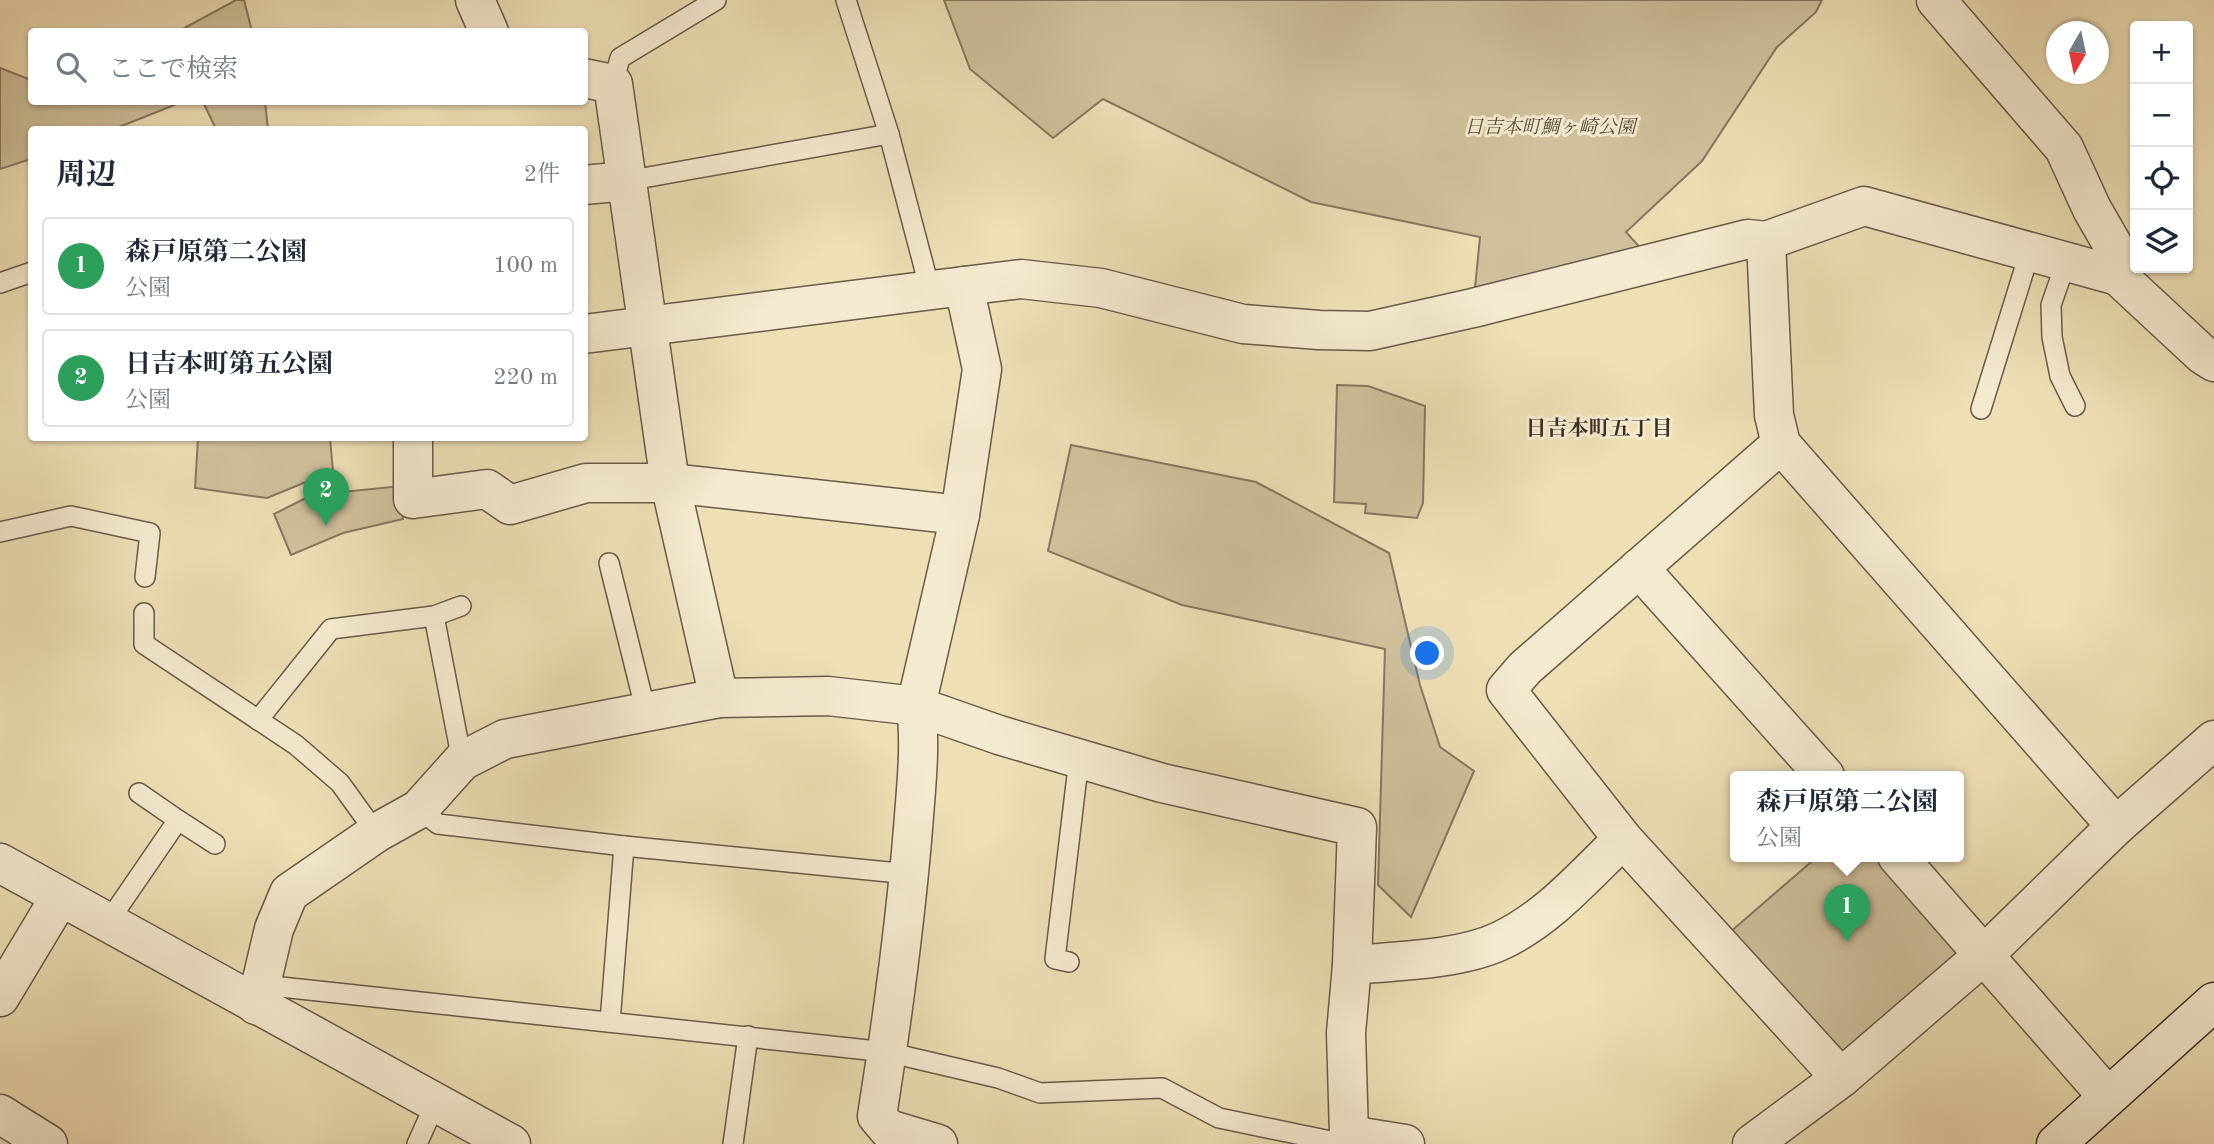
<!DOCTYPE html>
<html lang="ja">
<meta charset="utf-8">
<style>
body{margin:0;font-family:"Old Standard TT","Noto Serif JP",serif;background:#f2f2f3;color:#1f2937}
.controls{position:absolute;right:21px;top:21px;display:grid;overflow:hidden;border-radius:7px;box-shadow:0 2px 5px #0004}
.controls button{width:63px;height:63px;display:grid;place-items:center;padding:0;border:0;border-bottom:2px solid #e0e1e3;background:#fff;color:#1f2937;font:35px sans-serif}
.compass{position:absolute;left:2046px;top:21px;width:63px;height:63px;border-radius:50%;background:#fff;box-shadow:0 2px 5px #0004;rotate:189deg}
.you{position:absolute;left:1428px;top:654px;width:24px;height:24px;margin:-18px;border:5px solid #fff;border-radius:50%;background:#1a73e8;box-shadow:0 0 0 10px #1a73e833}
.badge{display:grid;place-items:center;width:46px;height:46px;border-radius:50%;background:#111827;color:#fff;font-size:23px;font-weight:700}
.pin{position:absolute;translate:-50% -58px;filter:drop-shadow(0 2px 4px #0008)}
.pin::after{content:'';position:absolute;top:37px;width:24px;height:21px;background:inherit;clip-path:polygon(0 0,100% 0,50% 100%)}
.popup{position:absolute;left:1730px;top:771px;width:234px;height:91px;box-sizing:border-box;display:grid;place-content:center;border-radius:7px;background:#fff;filter:drop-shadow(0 2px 5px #0005);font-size:23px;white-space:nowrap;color:#747a83}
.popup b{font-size:26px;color:#1f2937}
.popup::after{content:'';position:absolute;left:50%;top:100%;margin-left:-14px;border:14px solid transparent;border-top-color:#fff}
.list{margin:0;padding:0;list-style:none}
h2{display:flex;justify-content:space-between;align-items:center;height:91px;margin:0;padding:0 28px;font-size:30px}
h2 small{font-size:23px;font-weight:400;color:#747a83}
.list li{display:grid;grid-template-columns:46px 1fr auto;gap:21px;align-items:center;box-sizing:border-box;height:98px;margin:0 14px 14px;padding:0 14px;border:2px solid #e0e1e3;border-radius:7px}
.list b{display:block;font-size:26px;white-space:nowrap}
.list p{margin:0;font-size:23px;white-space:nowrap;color:#747a83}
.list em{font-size:23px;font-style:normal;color:#747a83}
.icon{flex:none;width:38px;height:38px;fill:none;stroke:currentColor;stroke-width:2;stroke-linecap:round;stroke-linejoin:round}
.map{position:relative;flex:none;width:2214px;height:1144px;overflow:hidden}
.search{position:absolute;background:#fff;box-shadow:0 2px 5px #0004;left:28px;top:28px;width:560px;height:77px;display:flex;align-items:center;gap:18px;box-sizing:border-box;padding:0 24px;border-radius:7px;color:#747a83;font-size:26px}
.panel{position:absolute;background:#fff;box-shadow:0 2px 5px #0004;left:28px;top:126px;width:560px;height:315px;border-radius:7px}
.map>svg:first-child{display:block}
</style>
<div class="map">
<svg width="2214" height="1144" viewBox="0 0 2214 1144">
<rect width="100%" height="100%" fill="#eedfb5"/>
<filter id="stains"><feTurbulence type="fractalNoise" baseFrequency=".00286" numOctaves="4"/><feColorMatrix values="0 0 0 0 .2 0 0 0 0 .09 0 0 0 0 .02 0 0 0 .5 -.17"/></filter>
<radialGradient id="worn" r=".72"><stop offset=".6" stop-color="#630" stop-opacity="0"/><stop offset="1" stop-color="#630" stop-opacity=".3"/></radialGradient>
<g fill="#d0c19c" stroke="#867860" stroke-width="2">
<path d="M 236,0 L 244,0 L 252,31 L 179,31 Z"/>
<path d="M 944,0 L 1822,0 L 1816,12 L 1777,47 L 1702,161 L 1626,232 L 1653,262 L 1473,308 L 1480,237 L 1311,202 L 1103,99 L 1053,138 L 970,69 Z"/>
<path d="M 0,68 L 31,80 L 32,102 L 182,102 L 114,129 L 32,130 L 31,159 L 0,169 Z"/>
<path d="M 203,102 L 265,102 L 268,129 L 216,129 Z"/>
<path d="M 1337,385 L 1368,386 L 1425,406 L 1423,503 L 1417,518 L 1365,513 L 1366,504 L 1334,502 Z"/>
<path d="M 198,438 L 330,438 L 333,471 L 267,498 L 195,488 Z"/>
<path d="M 1071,445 L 1256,482 L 1389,553 L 1420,685 L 1440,747 L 1474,771 L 1411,917 L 1378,885 L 1385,649 L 1182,605 L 1048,551 Z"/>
<path d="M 401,486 L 403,519 L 343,533 L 291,555 L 274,514 L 312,495 Z"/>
<path d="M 1818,856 L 1884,856 L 1965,952 L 1840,1060 L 1729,933 Z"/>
</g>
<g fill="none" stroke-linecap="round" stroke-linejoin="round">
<defs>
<g id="lane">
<path d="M 846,0 L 889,134 L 930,290"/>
<path d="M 613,84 L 620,58 L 716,0"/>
<path d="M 626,181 L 889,134"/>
<path d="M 2066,262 L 2051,305 L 2052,337 L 2060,376 L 2075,406"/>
<path d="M 0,283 L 32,272"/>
<path d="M 1981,409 L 2030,251"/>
<path d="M 0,532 L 71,516 L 150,533 L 145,577"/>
<path d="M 609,563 L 646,712"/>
<path d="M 144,613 L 144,644 L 296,745 L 340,783 L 376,833"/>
<path d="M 434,616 L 462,761"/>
<path d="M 258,720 L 331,629 L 434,616 L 461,606"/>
<path d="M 419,809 L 438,824 L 624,846 L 909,874"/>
<path d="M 178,820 L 215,844"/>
<path d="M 108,922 L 178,820 L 139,793"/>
<path d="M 1069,962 L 1055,959 L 1079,759"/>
<path d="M 258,1003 L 281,987 L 887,1052 L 998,1078 L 1040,1093 L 1162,1088 L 1219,1118 L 1345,1144"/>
<path d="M 610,1022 L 624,846"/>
<path d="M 417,1144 L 435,1104"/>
<path d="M 733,1144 L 748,1036"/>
</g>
<g id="street">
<path d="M 475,0 L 489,32"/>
<path d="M 1936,0 L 2064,148 L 2092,209 L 2115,249 L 2118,276"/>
<path d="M 584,78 L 613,84 L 670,483 L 719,698"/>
<path d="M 584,185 L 626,181"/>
<path d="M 964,286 L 1021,279 L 1101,288 L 1243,324 L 1319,330 L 1370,331 L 1473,308 L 1748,239 L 1766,241"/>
<path d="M 584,334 L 964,286 L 982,369 L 960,515 L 916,706 C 921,747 916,787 913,829 C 905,925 892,1021 877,1116 L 888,1129 L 938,1144"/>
<path d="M 413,438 L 413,499 L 487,489 L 510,505 L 586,483 L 670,483 L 960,515"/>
<path d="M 1781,444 L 1525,668 L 1506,690 L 1623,839 L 1841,1078"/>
<path d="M 1639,568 L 1825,776"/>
<path d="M 2116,826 L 1781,444 L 1774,415 L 1766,241 L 1864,206 L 2118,276 L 2203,355 L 2214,362"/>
<path d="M 1897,856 L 2108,1097"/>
<path d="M 0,863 L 511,1144"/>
<path d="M 1352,965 C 1398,961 1459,960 1500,941 C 1549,918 1585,875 1623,839"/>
<path d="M 0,997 L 60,897"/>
<path d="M 256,1005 L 274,929 L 289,893 L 376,833 L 419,809 L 462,761 L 505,739 L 719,698 L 828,696 L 916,706 L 999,735 L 1162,783 L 1357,827 L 1352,965 L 1346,1033 L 1349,1135 L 1345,1144"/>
<path d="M 0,1114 L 48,1144"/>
<path d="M 1349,1135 L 1405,1144"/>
<path d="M 1752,1144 L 1841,1078 L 1985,954 L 2116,826 L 2214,740"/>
</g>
<path id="secondary" d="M 2056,1144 L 2214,1002"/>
</defs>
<use href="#lane" stroke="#695b48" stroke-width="22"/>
<use href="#street" stroke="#695b48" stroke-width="41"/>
<use href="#secondary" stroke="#3d2f23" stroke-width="41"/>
<use href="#lane" stroke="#f4eacf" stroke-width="19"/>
<use href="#street" stroke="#f4eacf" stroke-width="38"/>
<use href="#secondary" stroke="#f4eacf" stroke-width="38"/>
</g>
<g text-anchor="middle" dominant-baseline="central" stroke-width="6" stroke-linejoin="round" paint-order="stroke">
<g font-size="19" font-style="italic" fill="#5a4c3b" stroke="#f4eacf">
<text x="1550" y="128">日吉本町鯛ヶ崎公園</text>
</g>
<g font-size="21" font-weight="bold" fill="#3d2f23" stroke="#f4eacf">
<text x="1599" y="429">日吉本町五丁目</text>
</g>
</g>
<rect width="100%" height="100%" filter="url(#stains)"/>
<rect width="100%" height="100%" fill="url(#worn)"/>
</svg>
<div class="controls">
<button>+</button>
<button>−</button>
<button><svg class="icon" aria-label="locate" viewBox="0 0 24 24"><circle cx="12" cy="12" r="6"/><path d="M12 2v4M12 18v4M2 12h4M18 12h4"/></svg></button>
<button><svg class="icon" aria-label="layers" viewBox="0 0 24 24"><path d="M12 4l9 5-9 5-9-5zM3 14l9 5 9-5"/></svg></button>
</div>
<svg class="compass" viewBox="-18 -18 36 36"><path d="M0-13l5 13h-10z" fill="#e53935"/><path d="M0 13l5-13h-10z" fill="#747a83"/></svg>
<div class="you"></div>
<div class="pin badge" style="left:1847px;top:942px;background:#2e9e5b">1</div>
<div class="popup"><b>森戸原第二公園</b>公園</div>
<div class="pin badge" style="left:326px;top:526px;background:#2e9e5b">2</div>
<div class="search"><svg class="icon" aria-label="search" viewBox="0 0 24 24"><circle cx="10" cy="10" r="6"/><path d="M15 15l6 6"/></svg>ここで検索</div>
<section class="panel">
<h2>周辺<small>2件</small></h2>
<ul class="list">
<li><span class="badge" style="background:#2e9e5b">1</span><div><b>森戸原第二公園</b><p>公園</p></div><em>100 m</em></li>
<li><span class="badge" style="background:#2e9e5b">2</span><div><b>日吉本町第五公園</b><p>公園</p></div><em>220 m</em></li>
</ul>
</section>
</div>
